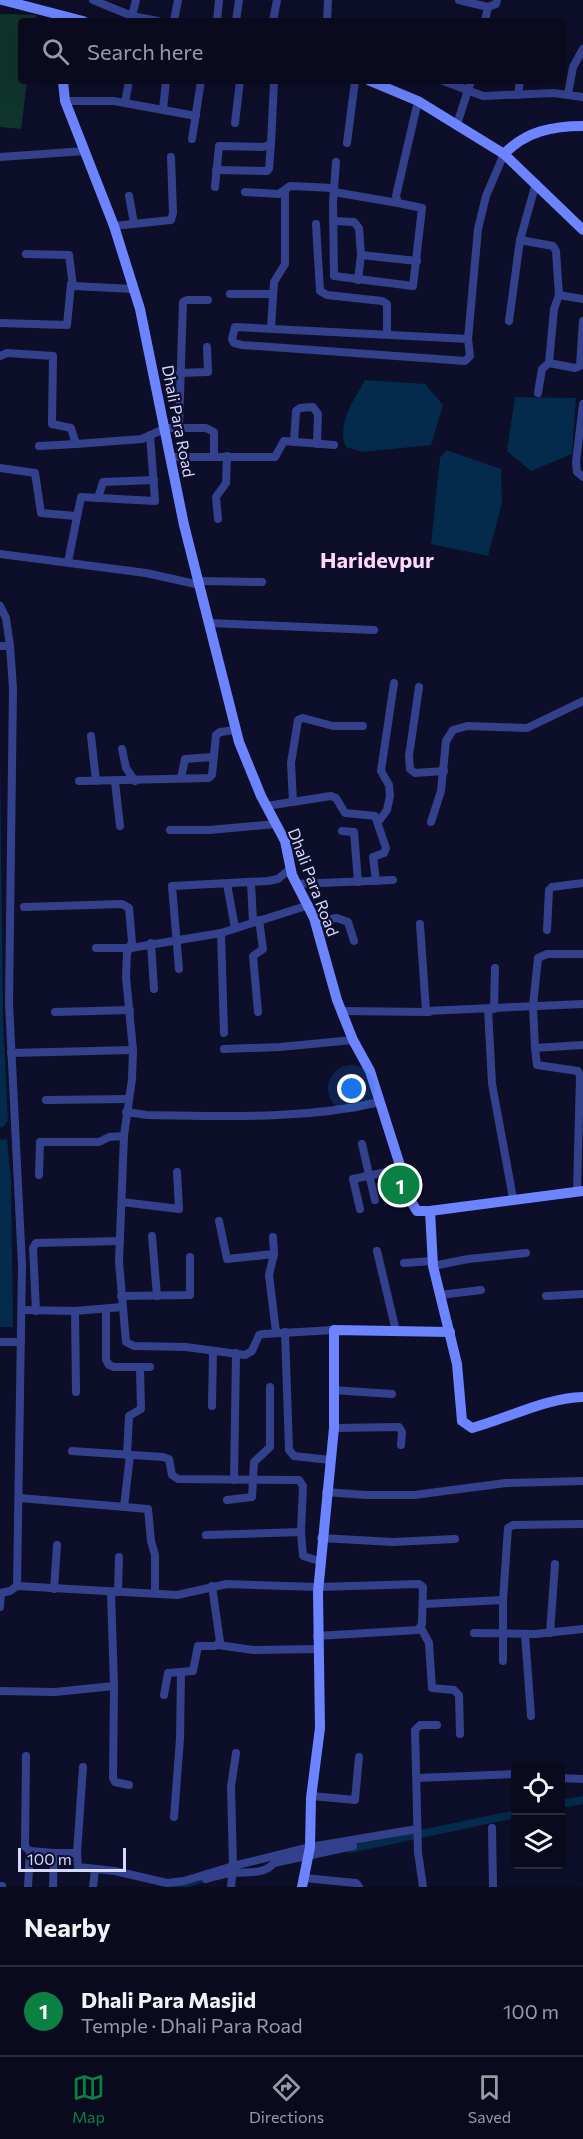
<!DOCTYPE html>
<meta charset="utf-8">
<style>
body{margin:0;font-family:Commissioner,sans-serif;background:#131328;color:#f1f3f6}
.controls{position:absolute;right:18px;bottom:18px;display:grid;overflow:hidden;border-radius:6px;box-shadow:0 6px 24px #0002}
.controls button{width:54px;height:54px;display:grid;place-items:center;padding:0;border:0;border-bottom:2px solid #2a2b3d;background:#0a0a1f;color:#f1f3f6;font:30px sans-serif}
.scale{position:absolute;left:18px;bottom:15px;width:108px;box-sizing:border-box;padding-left:6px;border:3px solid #d5d8ff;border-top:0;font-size:16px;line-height:21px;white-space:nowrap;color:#d5d8ff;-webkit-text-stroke:4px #0d0e29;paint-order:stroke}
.you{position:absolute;left:352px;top:1089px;width:21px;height:21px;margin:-15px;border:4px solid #fff;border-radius:50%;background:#1a73e8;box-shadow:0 0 0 9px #1a73e833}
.badge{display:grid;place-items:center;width:39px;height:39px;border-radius:50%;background:#0b8043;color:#fff;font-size:20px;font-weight:700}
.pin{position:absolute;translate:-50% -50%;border:3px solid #fff;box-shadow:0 2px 6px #0006}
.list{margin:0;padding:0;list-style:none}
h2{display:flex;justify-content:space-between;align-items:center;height:78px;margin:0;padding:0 24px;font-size:26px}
h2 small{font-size:20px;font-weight:400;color:#999aa4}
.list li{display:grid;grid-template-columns:39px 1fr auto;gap:18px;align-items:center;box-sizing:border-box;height:90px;padding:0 24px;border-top:2px solid #2a2b3d}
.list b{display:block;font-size:22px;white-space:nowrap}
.list p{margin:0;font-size:20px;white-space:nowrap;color:#999aa4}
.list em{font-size:20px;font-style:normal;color:#999aa4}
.icon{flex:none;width:33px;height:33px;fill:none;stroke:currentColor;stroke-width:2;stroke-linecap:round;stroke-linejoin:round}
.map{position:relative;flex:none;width:583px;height:1887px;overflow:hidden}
.search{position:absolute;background:#0a0a1f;box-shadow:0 6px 24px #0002;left:18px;right:18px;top:18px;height:66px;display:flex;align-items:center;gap:15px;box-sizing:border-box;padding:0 21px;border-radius:6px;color:#999aa4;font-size:22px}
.sheet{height:168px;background:#0a0a1f}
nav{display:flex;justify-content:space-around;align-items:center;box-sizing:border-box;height:84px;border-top:2px solid #2a2b3d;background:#0a0a1f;font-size:16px;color:#999aa4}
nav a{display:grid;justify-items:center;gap:3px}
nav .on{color:#0b8043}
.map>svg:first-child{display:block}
</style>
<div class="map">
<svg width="583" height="1887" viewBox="0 0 583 1887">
<rect width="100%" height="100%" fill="#0d0e29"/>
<path fill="#0f342c" d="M 0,14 L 36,15 L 35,21 L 21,21 L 21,81 L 27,81 L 21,129 L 0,127 Z"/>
<g fill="#042b4b">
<path d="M 365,380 L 425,384 L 443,405 L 431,445 L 363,452 L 346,447 C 336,424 354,400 365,380 Z"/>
<path d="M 515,397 L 576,398 L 572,454 L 531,471 L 507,451 Z"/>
<path d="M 446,450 L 501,469 L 502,503 L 488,556 L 431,544 L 440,458 Z"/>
<path d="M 0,760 L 3,1018 L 8,1120 L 3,1127 L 0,1127 Z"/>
<path d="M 7,1139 L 11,1181 L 13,1327 L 0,1327 L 0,1140 Z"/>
</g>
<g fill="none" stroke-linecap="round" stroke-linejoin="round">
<g stroke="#042b4b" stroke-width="8">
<path d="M 560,1804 L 583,1800"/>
<path d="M 349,1849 L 516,1814"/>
<path d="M 173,1887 L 212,1876"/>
</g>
<g stroke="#33418d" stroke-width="8">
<path d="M 93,0 L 132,16 L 158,21"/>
<path d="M 459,0 L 488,7 L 496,4 L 497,0"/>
<path d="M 132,16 L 136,0"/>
<path d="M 174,21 L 178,0"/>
<path d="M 217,21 L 219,0"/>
<path d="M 236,21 L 239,0"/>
<path d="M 273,21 L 277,0"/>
<path d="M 327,21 L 328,0"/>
<path d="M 485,21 L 488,7"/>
<path d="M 443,81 L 483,96 L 553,93 L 583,97"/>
<path d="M 568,94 L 573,67 L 583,49"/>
<path d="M 518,95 L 520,81"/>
<path d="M 65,101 L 114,101 L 196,116"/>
<path d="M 125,103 L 129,81"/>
<path d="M 163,109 L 166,81"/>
<path d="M 235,123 L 240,81"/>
<path d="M 457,124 L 471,81"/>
<path d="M 192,139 L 201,81"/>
<path d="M 347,143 L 355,81"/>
<path d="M 0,157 L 85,151"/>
<path d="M 336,162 L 333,203 L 334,276 L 413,286 L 422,208 L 398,203 L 396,196 L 418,101"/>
<path d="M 216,170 L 267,171 L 269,169 L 271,144"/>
<path d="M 215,187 L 219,146 L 263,147 L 271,144 L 274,81"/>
<path d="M 245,192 L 279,194 L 290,186 L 334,188"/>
<path d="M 334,192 L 398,203"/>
<path d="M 129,196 L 134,223"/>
<path d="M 333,221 L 354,222 L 359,228 L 361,255 L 358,280"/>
<path d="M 316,224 L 320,291 L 327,295 L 382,301 L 387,304 L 387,334"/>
<path d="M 114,226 L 171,220 L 173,213 L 171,157"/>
<path d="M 520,240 L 553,246 L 556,251 L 559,295 L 554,309 L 549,363 L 542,369 L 538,393"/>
<path d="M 26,254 L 69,255 L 73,286 L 133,289"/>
<path d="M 361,255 L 417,261"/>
<path d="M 230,294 L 272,294"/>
<path d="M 559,295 L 583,299"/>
<path d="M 509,321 L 520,240 L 536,183"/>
<path d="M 0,323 L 67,325 L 71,284"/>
<path d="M 271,328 L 274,282 L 285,264 L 285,193"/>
<path d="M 468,339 L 235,327 L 232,339 L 234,343 L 242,345 L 465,361 L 470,356 L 468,339 L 478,229 L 486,196 L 504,154"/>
<path d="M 0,356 L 7,353 L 53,356 L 52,424 L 71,428 L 76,444 L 142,439 L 166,428 L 206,428 L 214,432 L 214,456"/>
<path d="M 549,363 L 575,368 L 580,366 L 583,321"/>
<path d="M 180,373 L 208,372 L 207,347"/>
<path d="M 583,404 L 576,462 L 577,472 L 583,477"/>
<path d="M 179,427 L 183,302 L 187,300 L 208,300"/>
<path d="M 294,442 L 296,411 L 300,408 L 313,407 L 318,414 L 317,444"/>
<path d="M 39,446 L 76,444"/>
<path d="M 172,457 L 275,457 L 284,441 L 334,445"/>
<path d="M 0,468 L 35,473 L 41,513 L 76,516"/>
<path d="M 98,498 L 103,482 L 154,480"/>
<path d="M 218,519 L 216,497 L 226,483 L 227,456"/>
<path d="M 0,554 L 146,573 L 200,585"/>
<path d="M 68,562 L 81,497 L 155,501 L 150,435"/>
<path d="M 200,581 L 262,582"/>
<path d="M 0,606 L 6,618 L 10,646 L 0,646"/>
<path d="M 210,623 L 374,630"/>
<path d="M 10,646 L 13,688 L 9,1003 L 22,1265 L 17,1586"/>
<path d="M 419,687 L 409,756 L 410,769 L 415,773 L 444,771"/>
<path d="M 91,736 L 96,781"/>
<path d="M 122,749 L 126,768 L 135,781"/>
<path d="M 181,778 L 185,759 L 213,757"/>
<path d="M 79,781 L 209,778 L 212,775 L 216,735 L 220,732 L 236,730"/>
<path d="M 115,782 L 120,826"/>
<path d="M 293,802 L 291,763 L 298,720 L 303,718 L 333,726 L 363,726"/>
<path d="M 266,806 L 331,796 L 336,798 L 345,813 L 375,816 L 386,848 L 384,853 L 373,857 L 376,881"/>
<path d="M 379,821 L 387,810 L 390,796 L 389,785 L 381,771 L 394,683"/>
<path d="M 431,822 L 441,791 L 446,741 L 453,730 L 467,726 L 527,728 L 583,701"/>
<path d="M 170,830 L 209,830 L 276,824"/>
<path d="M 342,831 L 354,832 L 358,882"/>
<path d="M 251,882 L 253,922"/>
<path d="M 227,884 L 235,928"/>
<path d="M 296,884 L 393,880"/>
<path d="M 24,907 L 122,904 L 129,908 L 132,942 L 127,953 L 126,977 L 133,1050 L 132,1079 L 124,1136 L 119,1262 L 126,1342 L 134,1346 L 186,1347 L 245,1355 L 252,1351 L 259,1335 L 264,1334 L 334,1330"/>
<path d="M 315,921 L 337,918 L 348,922 L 354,941"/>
<path d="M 420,924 L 426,1011 L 583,1004"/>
<path d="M 547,930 L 549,890 L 552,887 L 583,883"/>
<path d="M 221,933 L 224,1033"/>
<path d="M 151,943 L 154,989"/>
<path d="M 96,948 L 131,948 L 221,933 L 309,905"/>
<path d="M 179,969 L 172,886 L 268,881 L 278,879 L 291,868"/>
<path d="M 488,1009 L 492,1084 L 513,1198"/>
<path d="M 494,1009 L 495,968"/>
<path d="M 341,1011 L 429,1012"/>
<path d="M 55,1012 L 130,1010"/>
<path d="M 258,1012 L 253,956 L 263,949 L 259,920"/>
<path d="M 535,1048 L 533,1006 L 538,958 L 547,954 L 583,954"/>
<path d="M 224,1049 L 280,1047 L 353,1040"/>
<path d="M 11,1053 L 133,1050"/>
<path d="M 46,1100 L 128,1099"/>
<path d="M 126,1112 L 147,1115 C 226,1116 303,1120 380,1102"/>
<path d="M 362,1144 L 375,1200"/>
<path d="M 39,1175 L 40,1142 L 99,1142 L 109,1137 L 124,1136"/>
<path d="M 577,1190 L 580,1076 L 578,1071 L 537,1065 L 535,1048 L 583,1045"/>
<path d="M 122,1202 L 179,1209 L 177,1172"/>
<path d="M 360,1209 L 353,1179 L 401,1169"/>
<path d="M 219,1221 L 227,1259 L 274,1254"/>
<path d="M 152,1236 L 157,1296"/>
<path d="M 273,1237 L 274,1254 L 269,1275 L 276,1332"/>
<path d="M 377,1251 L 396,1331"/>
<path d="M 404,1263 L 432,1261"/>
<path d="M 433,1266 L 468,1259 L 526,1253"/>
<path d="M 440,1295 L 481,1290"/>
<path d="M 121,1296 L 190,1295 L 190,1257"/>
<path d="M 546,1296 L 583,1294"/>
<path d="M 106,1309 L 106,1360 L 109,1365 L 114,1367 L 150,1367"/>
<path d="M 22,1310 L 75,1311 L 122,1307"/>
<path d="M 36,1311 L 33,1248 L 36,1243 L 120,1241"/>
<path d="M 75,1311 L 76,1392"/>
<path d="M 285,1332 L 289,1450 L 294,1456 L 330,1460"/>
<path d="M 0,1342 L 21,1342"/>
<path d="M 333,1390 L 392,1394"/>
<path d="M 212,1406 L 213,1351"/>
<path d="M 334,1428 L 399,1427 L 402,1432 L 401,1445"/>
<path d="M 72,1451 L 163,1457 L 169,1459 L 172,1475 L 178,1479 L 299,1480 L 303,1486 L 301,1532"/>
<path d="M 127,1455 L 129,1416 L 141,1409 L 140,1367"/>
<path d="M 234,1480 L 236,1353"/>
<path d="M 326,1492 L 365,1495 L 414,1495 L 506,1483 L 583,1481"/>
<path d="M 20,1498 L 148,1509 L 151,1541 L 155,1555 L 155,1592"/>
<path d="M 227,1500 L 252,1497 L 254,1462 L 270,1447 L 270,1387"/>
<path d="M 124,1507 L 130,1455"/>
<path d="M 206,1535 L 301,1532 L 303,1556 L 319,1561"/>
<path d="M 321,1538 L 393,1542 L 455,1539"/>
<path d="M 54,1589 L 57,1545"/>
<path d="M 118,1592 L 119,1557"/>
<path d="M 0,1593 L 10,1591 L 17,1586 L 177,1595 L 227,1584 L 318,1587 L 419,1584 L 423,1587 L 422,1624 L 418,1630 L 317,1636"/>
<path d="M 424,1604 L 503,1600"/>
<path d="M 0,1607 L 1,1593"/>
<path d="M 421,1628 L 429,1643 L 432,1688 L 454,1690 L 459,1695 L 460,1734"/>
<path d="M 474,1633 L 536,1634 L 583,1629"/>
<path d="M 550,1633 L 555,1564"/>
<path d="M 525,1634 L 531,1716"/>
<path d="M 218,1645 L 253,1650 L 318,1649"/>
<path d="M 503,1661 L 503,1600 L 508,1528 L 513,1525 L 583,1524"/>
<path d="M 114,1686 L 113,1778 L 115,1782 L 129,1785"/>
<path d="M 0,1691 L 55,1692 L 114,1686 L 111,1592"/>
<path d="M 164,1695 L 168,1673 L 193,1671 L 198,1646 L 215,1646 L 220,1642 L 212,1586"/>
<path d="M 236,1753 L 231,1787 L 233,1866 L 310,1847 L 417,1829"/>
<path d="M 26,1756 L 25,1847 L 30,1851 L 54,1853"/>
<path d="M 417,1778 L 516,1774"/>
<path d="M 560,1778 L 583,1779"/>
<path d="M 312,1796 L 355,1800 L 359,1757"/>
<path d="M 174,1817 L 180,1739 L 181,1673"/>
<path d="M 492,1828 L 493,1887"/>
<path d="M 77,1853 L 83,1767"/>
<path d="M 304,1878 L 356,1883 L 359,1887"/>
<path d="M 206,1879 C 214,1877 222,1874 231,1873 C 245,1871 263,1876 274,1863 L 353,1846"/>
<path d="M 0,1886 L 2,1886"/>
<path d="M 28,1887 L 30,1851"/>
<path d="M 53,1887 L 54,1853 L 77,1853 L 78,1867 L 115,1871 L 167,1883 L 184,1881 L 233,1866 L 231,1887"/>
<path d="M 93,1887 L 95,1869"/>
<path d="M 423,1887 L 418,1852 L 415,1730 L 420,1725 L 437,1725"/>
</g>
<g stroke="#6c84ff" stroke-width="10">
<path d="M 2,0 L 83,21"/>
<path d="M 63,81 L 65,101 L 114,226 L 140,309 L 184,525 L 239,742 L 261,796 L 285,841 L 292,875 L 314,918 L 337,1000 L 353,1040 L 370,1071 L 412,1203 L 417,1211 L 430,1211 L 433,1266 L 457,1364 L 462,1421 L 472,1428 C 509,1418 545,1398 583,1397"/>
<path d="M 370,81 L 418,101 L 504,154 L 583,230"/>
<path d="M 504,154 C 526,131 553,126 583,126"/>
<path d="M 430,1211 L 583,1191"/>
<path d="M 302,1887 L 310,1847 L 311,1798 L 320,1728 L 318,1592 L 334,1428 L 334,1330 L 450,1332"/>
</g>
</g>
<g text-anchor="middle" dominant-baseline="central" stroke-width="4.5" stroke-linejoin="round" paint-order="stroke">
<g font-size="16" fill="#d5d8ff" stroke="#0d0e29">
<text transform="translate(179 421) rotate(79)">Dhali Para Road</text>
<text transform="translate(314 882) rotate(69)">Dhali Para Road</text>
</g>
<g font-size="22" font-weight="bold" fill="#ffd7f8" stroke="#0d0e29">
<text x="377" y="559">Haridevpur</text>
</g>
</g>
</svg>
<div class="controls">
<button><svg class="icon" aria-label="locate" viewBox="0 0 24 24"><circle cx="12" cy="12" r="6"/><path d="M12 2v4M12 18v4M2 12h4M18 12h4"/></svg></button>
<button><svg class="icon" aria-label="layers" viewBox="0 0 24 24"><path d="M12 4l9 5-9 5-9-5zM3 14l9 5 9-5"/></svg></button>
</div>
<div class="scale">100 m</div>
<div class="you"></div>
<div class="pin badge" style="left:400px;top:1185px">1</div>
<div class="search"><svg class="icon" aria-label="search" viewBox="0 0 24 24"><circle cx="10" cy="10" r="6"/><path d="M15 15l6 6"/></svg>Search here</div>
</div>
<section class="sheet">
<h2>Nearby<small></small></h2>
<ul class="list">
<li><span class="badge">1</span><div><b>Dhali Para Masjid</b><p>Temple · Dhali Para Road</p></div><em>100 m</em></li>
</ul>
</section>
<nav>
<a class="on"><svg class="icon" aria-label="map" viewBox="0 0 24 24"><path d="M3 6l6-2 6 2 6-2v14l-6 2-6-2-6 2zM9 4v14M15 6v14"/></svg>Map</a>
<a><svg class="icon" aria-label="directions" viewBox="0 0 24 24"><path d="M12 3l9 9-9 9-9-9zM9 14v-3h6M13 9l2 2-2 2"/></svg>Directions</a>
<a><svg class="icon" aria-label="saved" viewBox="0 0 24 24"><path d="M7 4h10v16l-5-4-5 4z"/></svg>Saved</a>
</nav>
